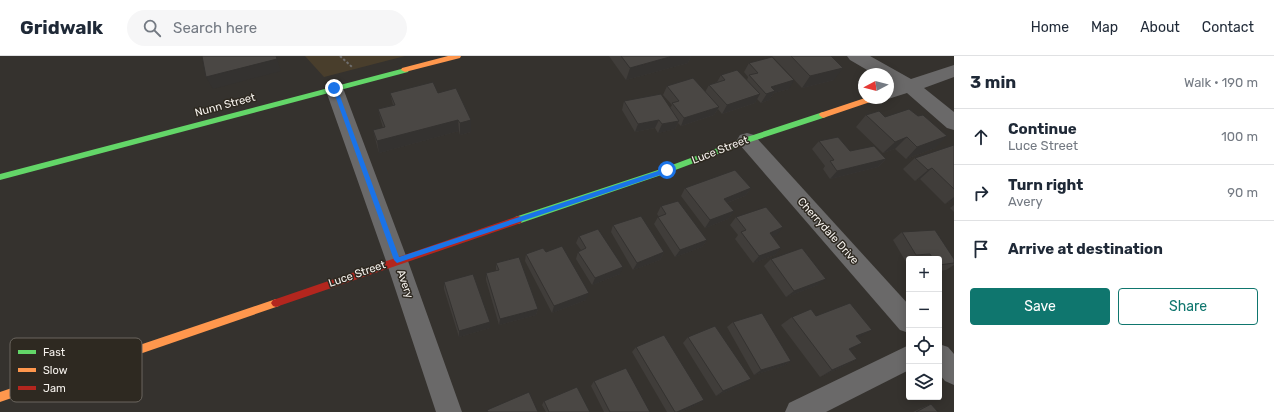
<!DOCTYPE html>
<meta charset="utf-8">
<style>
body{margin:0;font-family:Rubik,sans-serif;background:#f6f6f7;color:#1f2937}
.controls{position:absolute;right:12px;bottom:12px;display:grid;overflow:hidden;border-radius:4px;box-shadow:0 2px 10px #0003}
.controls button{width:36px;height:36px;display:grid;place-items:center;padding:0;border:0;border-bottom:1px solid #e0e1e3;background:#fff;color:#1f2937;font:20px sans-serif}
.compass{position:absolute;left:858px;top:12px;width:36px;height:36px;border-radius:50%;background:#fff;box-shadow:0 2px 10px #0003;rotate:263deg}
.stop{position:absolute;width:12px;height:12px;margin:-9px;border:3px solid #1a73e8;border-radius:50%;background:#fff}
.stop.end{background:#1a73e8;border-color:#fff;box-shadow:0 1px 4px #0008}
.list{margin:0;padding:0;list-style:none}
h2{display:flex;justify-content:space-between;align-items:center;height:52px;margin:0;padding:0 16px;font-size:17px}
h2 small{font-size:13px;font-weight:400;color:#747a83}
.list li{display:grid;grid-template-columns:26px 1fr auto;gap:12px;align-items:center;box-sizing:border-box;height:56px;padding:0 16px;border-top:1px solid #e0e1e3}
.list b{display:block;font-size:15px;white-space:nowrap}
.list p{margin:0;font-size:13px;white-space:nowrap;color:#747a83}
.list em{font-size:13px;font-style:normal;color:#747a83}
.actions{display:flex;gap:8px;padding:12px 16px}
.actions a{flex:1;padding:9px 0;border:1px solid #0f766e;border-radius:4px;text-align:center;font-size:14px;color:#0f766e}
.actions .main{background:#0f766e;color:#fff}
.icon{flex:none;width:22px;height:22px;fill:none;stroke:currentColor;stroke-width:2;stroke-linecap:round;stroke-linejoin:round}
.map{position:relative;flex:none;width:954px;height:356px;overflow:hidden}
header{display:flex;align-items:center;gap:24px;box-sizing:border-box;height:56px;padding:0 20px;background:#fff;border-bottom:1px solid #e0e1e3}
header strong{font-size:19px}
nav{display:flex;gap:22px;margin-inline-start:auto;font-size:14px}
.search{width:280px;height:36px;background:#f6f6f7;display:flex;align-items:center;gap:10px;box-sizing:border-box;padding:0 14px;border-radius:22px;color:#747a83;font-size:15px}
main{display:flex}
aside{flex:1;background:#fff}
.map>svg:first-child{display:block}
</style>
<header>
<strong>Gridwalk</strong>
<div class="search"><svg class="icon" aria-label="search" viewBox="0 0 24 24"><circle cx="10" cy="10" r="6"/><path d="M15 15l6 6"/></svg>Search here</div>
<nav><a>Home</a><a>Map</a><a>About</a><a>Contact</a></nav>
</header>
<main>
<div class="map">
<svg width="954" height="356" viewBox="0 0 954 356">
<rect width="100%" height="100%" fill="#35322e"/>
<path fill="#493e2c" d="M 305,0 L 405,0 L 324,21 Z"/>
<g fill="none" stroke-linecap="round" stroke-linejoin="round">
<path stroke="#6f6e6e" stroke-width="2" stroke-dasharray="2.5 2" stroke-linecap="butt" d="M 340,0 L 352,11"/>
<g fill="#6a6969" fill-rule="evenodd">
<path d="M 847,0 L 870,0 L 911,23 L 954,9 L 954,21 L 924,32 L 954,56 L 954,74 L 947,72 L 907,37 L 888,43 L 883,42 L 888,42 L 888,30 L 893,29 L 888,26 L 888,18 L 874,18 L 850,4 Z"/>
<path d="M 334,26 L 340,27 L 343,32 L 408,205 L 462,356 L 436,356 L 386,205 L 325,32 L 328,27 Z"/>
<path d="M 747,77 L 754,79 L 909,249 L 909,277 L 900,274 L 740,89 L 737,84 L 740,79 Z"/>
<path d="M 939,288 L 948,291 L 954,298 L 954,329 L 945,325 L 939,318 Z"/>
<path d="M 909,289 L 909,314 L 826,356 L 785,356 L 789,347 Z"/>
</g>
<g fill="#63d668" fill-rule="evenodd">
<path d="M 405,12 L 409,14 L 408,16 L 0,124 L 0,118 Z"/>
<path d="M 823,56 L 826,57 L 827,59 L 826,61 L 750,86 L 670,116 L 518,168 L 515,167 L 514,164 L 515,161 L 664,112 L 744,82 Z"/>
</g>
<g fill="#ff974d" fill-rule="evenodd">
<path d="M 448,0 L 461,0 L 460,2 L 405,16 L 401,14 L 402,12 Z"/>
<path d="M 865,42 L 877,42 L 876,44 L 823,62 L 819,59 L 820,57 Z"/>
<path d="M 276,243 L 279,244 L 281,247 L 279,250 L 0,346 L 0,336 Z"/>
</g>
<path fill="#b3261e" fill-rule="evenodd" d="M 518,160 L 521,161 L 522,164 L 521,167 L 276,251 L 273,250 L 271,247 L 273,244 L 276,243 Z"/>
</g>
<g fill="#403d3a">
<path d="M 609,0 L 691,0 L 688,7 L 626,24 Z"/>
<path d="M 772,0 L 831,0 L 834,24 L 802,32 Z"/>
<path d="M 749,7 L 789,33 L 774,37 L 769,44 L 761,47 L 757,43 L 755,47 L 722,58 L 718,53 L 714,59 L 681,70 L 678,67 L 675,73 L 658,77 L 655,72 L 635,76 L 622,54 L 624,45 L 670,52 L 672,49 L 663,39 L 667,30 L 705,36 L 709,29 L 717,26 L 721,19 L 747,24 L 748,21 L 744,16 Z"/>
<path d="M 390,37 L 438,37 L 471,76 L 460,79 L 459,75 L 379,97 L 376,86 L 373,74 L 383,72 L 381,65 L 378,53 L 393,49 Z"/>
<path d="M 866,59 L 885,61 L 935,92 L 906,103 L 895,93 L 883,97 L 856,71 Z"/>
<path d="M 819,85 L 850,95 L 886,103 L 878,111 L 830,123 L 823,113 L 825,110 L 812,93 Z"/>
<path d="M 954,89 L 954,144 L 945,148 L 920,123 L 915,125 L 903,113 L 915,102 Z"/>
<path d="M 685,132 L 751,132 L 745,140 L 727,147 L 734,155 L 728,163 L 705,172 L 681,140 Z"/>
<path d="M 954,149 L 954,156 L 950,152 Z"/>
<path d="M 661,150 L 707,184 L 702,191 L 675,201 L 654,168 L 658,161 L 659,161 L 657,158 Z"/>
<path d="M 736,161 L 777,179 L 772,180 L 781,192 L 775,199 L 753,207 L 735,183 L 738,179 L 730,169 Z"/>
<path d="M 613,169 L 664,196 L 660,204 L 633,214 L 611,176 Z"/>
<path d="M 902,176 L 954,203 L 954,209 L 946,214 L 939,215 L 939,203 L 909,203 L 909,206 L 906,206 L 893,184 Z"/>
<path d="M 579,180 L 620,218 L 592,229 L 576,203 L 578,196 L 581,194 L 576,187 Z"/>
<path d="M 546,196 L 586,244 L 552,257 L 525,205 L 526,198 Z"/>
<path d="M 771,203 L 818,229 L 786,241 L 764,210 Z"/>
<path d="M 496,207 L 538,253 L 536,259 L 499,269 L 486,224 L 486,217 L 496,215 Z"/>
<path d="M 444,226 L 490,266 L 490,272 L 459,281 L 444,233 Z"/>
<path d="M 816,260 L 858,282 L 850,294 L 857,303 L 844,310 L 820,321 L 781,269 L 792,261 Z"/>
<path d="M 733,266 L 791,305 L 783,310 L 754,319 L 727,271 Z"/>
<path d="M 688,281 L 744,328 L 716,340 L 683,287 Z"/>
<path d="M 636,291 L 704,344 L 698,348 L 681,356 L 667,356 L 632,296 Z"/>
<path d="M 594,325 L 650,356 L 604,356 L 591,330 Z"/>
<path d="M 544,345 L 590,356 L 546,356 L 542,349 Z"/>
<path d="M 931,348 L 938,356 L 913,356 L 919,353 Z"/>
</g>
<g fill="#343230">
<path d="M 276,0 L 281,15 L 213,33 L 206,21 Z"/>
<path d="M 673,0 L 691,0 L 688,7 L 626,24 L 630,12 Z"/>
<path d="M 843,12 L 834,24 L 802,32 L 810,20 Z"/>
<path d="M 794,24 L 789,33 L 774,37 L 769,44 L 761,47 L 771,31 Z"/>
<path d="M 760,38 L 755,47 L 722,58 L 727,49 Z"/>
<path d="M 719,51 L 714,59 L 681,70 L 684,62 Z"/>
<path d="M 458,64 L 459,75 L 379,97 L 377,85 Z"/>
<path d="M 471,64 L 471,76 L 460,79 L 460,67 Z"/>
<path d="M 659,64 L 655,72 L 635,76 L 638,68 Z"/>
<path d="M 679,65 L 675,73 L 658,77 L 662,68 Z"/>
<path d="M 947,80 L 935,92 L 906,103 L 917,91 Z"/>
<path d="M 907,81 L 895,93 L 883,97 L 895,86 Z"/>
<path d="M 886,103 L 878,111 L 830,123 L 837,115 Z"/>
<path d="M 932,112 L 920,123 L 915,125 L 928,114 Z"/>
<path d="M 751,132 L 745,140 L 718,150 L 724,143 Z"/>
<path d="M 954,141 L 954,144 L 945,148 Z"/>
<path d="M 734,155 L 728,163 L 705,172 L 710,164 Z"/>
<path d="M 783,171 L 777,179 L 763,184 L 770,177 Z"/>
<path d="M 707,184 L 702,191 L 675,201 L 680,194 Z"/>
<path d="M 781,192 L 775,199 L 753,207 L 759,200 Z"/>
<path d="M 664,196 L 660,204 L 633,214 L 637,207 Z"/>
<path d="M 623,211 L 620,218 L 592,229 L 595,222 Z"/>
<path d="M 826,223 L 818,229 L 786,241 L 794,235 Z"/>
<path d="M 589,237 L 586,244 L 552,257 L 554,250 Z"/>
<path d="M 538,253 L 536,259 L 499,269 L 500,263 Z"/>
<path d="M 490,266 L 490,272 L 459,281 L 459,275 Z"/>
<path d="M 872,274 L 858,282 L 844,288 L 856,280 Z"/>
<path d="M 862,287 L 849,295 L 849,293 Z"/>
<path d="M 857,303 L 844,310 L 820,321 L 832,314 Z"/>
<path d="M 791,305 L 783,310 L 754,319 L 761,314 Z"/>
<path d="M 751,323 L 744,328 L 716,340 L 723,335 Z"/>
<path d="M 704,344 L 698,348 L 681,356 L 677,356 Z"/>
</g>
<g fill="#4a4744" stroke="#343230">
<path d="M 202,0 L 276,0 L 277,3 L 206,21 Z"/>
<path d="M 621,0 L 673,0 L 630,12 Z"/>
<path d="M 791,0 L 831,0 L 843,12 L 810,20 Z"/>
<path d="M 772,1 L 794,24 L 771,31 L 775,35 L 766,38 L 749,19 L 758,17 L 749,7 Z"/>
<path d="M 737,14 L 760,38 L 727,49 L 709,29 L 725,24 L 721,19 Z"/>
<path d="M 693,22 L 719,51 L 684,62 L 672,47 L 679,45 L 667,30 Z"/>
<path d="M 433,26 L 438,37 L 456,32 L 471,64 L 460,67 L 458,64 L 377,85 L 373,74 L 385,71 L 378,53 L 395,49 L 390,37 Z"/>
<path d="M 661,38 L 679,65 L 662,68 L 659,64 L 638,68 L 624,45 Z"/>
<path d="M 909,53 L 918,60 L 923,59 L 947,80 L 917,91 L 907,81 L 895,86 L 866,59 L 879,55 L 885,61 Z"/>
<path d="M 838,81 L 850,95 L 874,90 L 886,103 L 837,115 L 830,105 L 834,104 L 819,85 Z"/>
<path d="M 954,89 L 954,133 L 932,112 L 928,114 L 915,102 Z"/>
<path d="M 735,114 L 751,132 L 724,143 L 734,155 L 710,164 L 685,132 Z"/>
<path d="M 678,145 L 707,184 L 680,194 L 658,161 L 666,158 L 661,150 Z"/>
<path d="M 766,151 L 783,171 L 770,177 L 781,192 L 759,200 L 741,176 L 746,174 L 736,161 Z"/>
<path d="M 641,160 L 664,196 L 637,207 L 613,169 Z"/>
<path d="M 598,173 L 623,211 L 595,222 L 578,196 L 586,192 L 579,180 Z"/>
<path d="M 935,174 L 954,203 L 954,207 L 939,209 L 939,203 L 933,203 L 930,198 L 916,199 L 902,176 Z"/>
<path d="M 562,190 L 589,237 L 554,250 L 526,198 L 543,192 L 546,196 Z"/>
<path d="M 802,192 L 826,223 L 794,235 L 771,203 Z"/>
<path d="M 519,201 L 538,253 L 500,263 L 486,217 L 499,214 L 496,207 Z"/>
<path d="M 473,218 L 490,266 L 459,275 L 444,226 Z"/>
<path d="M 850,247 L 872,274 L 856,280 L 862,287 L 849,293 L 857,303 L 832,314 L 792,261 L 811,253 L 816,260 Z"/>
<path d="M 762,257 L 791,305 L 761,314 L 733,266 Z"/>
<path d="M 715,270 L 751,323 L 723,335 L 688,281 Z"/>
<path d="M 664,279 L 704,344 L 677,356 L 675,356 L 636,291 Z"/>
<path d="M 626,312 L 650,356 L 610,356 L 594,325 Z"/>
<path d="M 577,331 L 590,356 L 549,356 L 544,345 Z"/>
<path d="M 529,336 L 538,356 L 488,356 L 487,354 Z"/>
<path d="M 931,348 L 938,356 L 916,356 Z"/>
</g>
<path fill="#1a73e8" d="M 332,31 L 337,32 L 399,201 L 667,112 L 670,114 L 669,116 L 397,207 L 394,204 Z"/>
<g text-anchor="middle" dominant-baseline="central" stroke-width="3" stroke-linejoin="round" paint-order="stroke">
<g font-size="11" fill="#f6f2ed" stroke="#2e2921">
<text transform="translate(225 49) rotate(-15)">Nunn Street</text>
<text transform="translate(720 94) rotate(-21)">Luce Street</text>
<text transform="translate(828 175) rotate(48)">Cherrydale Drive</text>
<text transform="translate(357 218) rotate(-19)">Luce Street</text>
<text transform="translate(405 228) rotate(71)">Avery</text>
</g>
</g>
<rect x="10" y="282" width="132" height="64" rx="6" fill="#2e2921" stroke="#6a655e" stroke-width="1"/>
<rect x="18" y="294" width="18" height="4" fill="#63d668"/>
<rect x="18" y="312" width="18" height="4" fill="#ff974d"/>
<rect x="18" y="330" width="18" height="4" fill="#b3261e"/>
<g font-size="11" fill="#f6f2ed">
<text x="43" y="300">Fast</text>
<text x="43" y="318">Slow</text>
<text x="43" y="336">Jam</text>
</g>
</svg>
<div class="controls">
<button>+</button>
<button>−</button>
<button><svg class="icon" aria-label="locate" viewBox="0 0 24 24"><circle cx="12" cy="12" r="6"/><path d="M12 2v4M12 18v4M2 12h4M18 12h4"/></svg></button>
<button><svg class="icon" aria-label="layers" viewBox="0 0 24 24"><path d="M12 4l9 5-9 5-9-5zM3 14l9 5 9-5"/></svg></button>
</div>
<svg class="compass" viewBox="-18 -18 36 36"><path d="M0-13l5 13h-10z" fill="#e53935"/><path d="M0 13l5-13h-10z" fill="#747a83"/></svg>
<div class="stop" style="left:667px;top:114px"></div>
<div class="stop end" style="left:334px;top:32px"></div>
</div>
<aside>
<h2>3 min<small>Walk · 190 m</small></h2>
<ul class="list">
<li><svg class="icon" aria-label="ahead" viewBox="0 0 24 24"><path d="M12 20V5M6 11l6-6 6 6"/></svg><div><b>Continue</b><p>Luce Street</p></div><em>100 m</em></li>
<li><svg class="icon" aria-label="right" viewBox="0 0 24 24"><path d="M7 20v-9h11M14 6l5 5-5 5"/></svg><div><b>Turn right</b><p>Avery</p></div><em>90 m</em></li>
<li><svg class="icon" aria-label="arrive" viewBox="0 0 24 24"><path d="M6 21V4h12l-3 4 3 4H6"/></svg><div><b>Arrive at destination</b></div></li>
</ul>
<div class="actions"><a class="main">Save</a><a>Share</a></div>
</aside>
</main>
